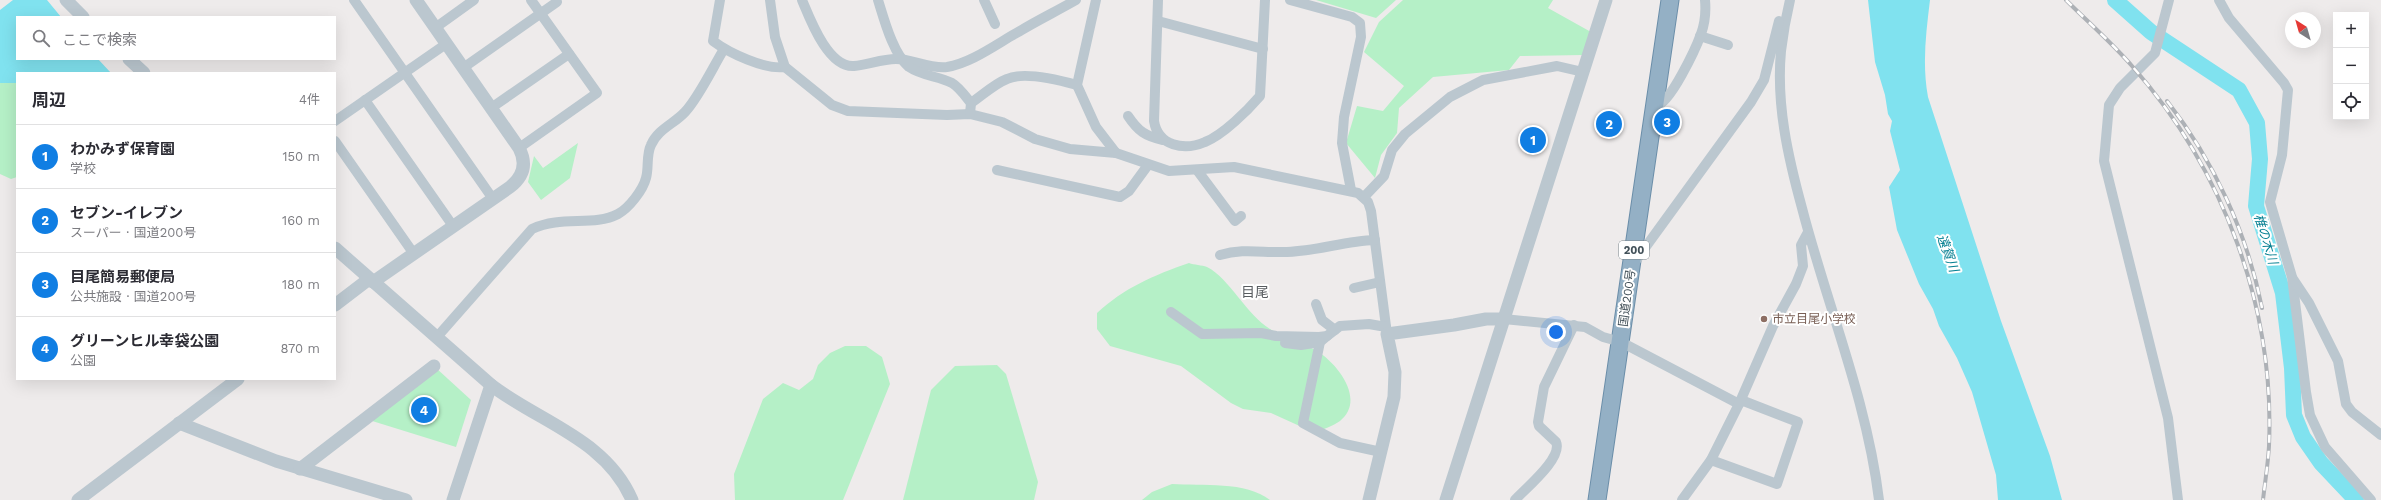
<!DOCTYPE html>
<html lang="ja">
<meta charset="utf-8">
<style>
body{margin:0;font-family:"Work Sans","Noto Sans JP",sans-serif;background:#f2f2f3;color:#2b2b33}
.controls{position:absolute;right:12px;top:12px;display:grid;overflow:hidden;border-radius:0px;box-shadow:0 4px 16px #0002}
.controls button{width:36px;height:36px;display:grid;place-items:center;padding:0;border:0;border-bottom:1px solid #e1e1e2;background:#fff;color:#2b2b33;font:20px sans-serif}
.compass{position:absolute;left:2285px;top:12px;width:36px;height:36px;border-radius:50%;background:#fff;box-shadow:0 4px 16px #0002;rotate:323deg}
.you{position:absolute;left:1556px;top:332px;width:14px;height:14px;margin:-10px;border:3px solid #fff;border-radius:50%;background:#1a73e8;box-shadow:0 0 0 6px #1a73e833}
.badge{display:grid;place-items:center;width:26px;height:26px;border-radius:50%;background:#107ee3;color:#fff;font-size:13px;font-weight:700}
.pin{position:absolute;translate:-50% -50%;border:2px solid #fff;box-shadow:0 1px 4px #0006}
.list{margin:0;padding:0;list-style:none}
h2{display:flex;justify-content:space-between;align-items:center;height:52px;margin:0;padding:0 16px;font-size:17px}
h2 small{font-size:13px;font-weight:400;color:#7c7c81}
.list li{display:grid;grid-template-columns:26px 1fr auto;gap:12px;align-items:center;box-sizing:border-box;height:64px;padding:0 16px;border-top:1px solid #e1e1e2}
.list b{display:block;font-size:15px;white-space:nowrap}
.list p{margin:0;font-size:13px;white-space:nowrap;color:#7c7c81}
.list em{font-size:13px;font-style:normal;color:#7c7c81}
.icon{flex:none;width:22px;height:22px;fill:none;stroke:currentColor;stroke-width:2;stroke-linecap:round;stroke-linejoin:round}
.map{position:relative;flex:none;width:2381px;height:500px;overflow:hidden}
.search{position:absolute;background:#fff;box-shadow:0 4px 16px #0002;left:16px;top:16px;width:320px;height:44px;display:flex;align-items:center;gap:10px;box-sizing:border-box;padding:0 14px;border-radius:0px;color:#7c7c81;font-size:15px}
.panel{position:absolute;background:#fff;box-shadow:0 4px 16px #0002;left:16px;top:72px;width:320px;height:308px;border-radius:0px}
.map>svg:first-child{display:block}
</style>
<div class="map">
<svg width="2381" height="500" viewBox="0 0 2381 500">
<rect width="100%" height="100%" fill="#eeebeb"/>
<g fill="#b5f0c7">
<path d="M 1316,0 L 1396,0 L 1376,18 Z"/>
<path d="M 1403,0 L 1553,0 L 1548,8 L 1591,32 L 1583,55 L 1520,56 L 1509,70 L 1433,77 L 1399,108 L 1397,133 L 1381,155 L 1375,178 L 1346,143 L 1357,106 L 1383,111 L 1404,86 L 1364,52 L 1379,22 Z"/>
<path d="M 0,80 L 17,82 L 17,177 L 11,179 L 0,174 Z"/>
<path d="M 578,143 L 570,178 L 541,200 L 528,182 L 534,156 L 543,168 Z"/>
<path d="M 1189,263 C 1194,265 1202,265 1207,267 C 1229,278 1247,315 1270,329 C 1284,338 1302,342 1317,351 C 1338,364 1366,400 1340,421 C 1333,426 1323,429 1315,433 L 1271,413 L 1243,409 L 1231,403 L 1181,366 L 1110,346 L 1097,329 L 1097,313 C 1124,288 1154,275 1189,263 Z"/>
<path d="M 845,346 L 866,346 L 882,357 L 890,384 L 843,500 L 735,500 L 734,474 L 763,399 L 783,383 L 799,390 L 813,379 L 818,365 L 830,353 Z"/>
<path d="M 997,365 L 1006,374 L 1038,482 L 1034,500 L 903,500 L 931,390 L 955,366 Z"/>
<path d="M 436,368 L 471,400 L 456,447 L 369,420 Z"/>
<path d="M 1172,484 C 1202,486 1246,481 1270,500 L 1142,500 L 1152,492 Z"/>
</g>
<g fill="#80e2ef">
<path d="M 13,0 L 47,0 L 61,17 L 17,17 L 17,59 L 98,59 L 111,73 L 17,73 L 17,83 L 0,83 L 0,10 Z"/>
<path d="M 1868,0 L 1930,0 C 1926,33 1922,64 1928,97 L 2001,321 L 2050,456 L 2062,500 L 1998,500 L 1996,475 L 1972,392 L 1957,358 L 1939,326 L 1933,309 L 1919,284 L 1897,230 L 1889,187 L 1900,170 L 1890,131 L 1892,121 L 1888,114 L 1885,95 L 1875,62 Z"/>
</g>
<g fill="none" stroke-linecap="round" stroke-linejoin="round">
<path stroke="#80e2ef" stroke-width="16" d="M 2115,0 L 2151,32 L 2239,90 L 2257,123 L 2260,159 L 2256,206 L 2283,293 L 2292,368 L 2294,415 L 2303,437 L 2321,463 L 2356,500"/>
<defs>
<path id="trunk" d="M 1597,500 L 1670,0"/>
</defs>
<use href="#trunk" stroke="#6b8ea9" stroke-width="19"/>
<g stroke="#bbc7cf" stroke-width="10">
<path d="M 354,0 L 493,199"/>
<path d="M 720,0 L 713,41 C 729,53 765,70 785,67"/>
<path d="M 770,0 L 775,37 L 785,67 L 832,105 L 848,111 L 947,115 L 970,114 L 1002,122 L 1035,139 L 1070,149 L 1116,153 L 1169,171 L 1234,167 L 1358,193 L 1368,202 L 1371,211 L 1387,334"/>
<path d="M 802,0 C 810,19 828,68 854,66 C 868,65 881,59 896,59 C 913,59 929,69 947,67 C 972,63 998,43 1020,31 C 1038,20 1057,11 1076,0"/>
<path d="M 878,0 C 884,19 893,54 909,67 C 922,76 938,76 952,83 C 959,87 966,97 971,103 L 970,114"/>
<path d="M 984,0 L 995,24"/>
<path d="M 1096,0 L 1077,85 L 1096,127 L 1116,153"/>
<path d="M 1158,0 L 1154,121 C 1158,146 1184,151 1205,142 C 1223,135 1248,110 1260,96 L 1265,0"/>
<path d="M 1290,0 L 1352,17 L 1360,23 L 1361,37 L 1344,117 L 1342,143 L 1351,190"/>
<path d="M 1790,0 C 1786,17 1783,34 1781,51 C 1776,104 1788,157 1802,208 C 1827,305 1867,400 1879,500"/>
<path d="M 2169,0 L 2155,53 L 2120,88 L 2109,105 L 2104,161 L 2168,418 L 2178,500"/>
<path d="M 2219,0 L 2229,18 L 2284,83 L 2288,90 L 2282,155 L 2270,202 L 2292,277 L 2306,392 L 2310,415 L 2325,447 L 2371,500"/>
<path d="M 1158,21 L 1263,49"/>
<path d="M 435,28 L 474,0"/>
<path d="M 1700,36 L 1728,45"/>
<path d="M 463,68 L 557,2"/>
<path d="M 365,100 L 453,226"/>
<path d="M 971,103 C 983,95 994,84 1007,79 C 1024,71 1059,80 1077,85"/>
<path d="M 1656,106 C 1670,104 1696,48 1701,34 C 1705,23 1706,11 1705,0"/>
<path d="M 491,108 L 569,54"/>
<path d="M 1128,116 C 1138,131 1145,136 1163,140"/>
<path d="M 335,121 L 446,44"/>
<path d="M 335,141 L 414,254"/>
<path d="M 519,148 L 597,93 L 531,0"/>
<path d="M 997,170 L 1120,197 L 1129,191 L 1148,165"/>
<path d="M 1197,170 L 1235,221 L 1241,216"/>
<path d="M 1364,197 L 1384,176 L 1392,150 L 1405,134 L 1450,97 L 1483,80 L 1557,66 L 1583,72"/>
<path d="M 1220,255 C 1243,248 1263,253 1287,252 C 1317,251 1345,241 1375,240"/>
<path d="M 1634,263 L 1751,102 L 1764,80 L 1779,21"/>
<path d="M 2293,279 L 2309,303 L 2338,361 L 2346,404 L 2352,412 L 2381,435"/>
<path d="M 1354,288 L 1380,282"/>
<path d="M 1316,304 L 1322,320 L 1335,330"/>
<path d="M 1171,312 L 1202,334 L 1261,333 L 1276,336 L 1319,337 L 1327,336 L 1340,326 L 1369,324 L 1386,327"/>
<path d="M 1504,319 L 1585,327 L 1603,337 L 1621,342 L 1739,404"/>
<path d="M 1327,336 L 1320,342 L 1303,423 L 1340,443 L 1381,452"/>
<path d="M 437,337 L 532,229 C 562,215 593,227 618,214 C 629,208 643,190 646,178 C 649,168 646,155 651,145 C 658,129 674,124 685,112 C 699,97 713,67 724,49"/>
<path d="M 1285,343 L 1301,345 L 1320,342"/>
<path d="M 1711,460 L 1777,484 L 1798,422 L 1741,400"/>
<path d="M 1515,500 C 1526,488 1563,458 1556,442 L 1539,426 L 1538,422 L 1544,387 L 1574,325"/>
<path d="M 1682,500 L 1711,460 L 1739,404 L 1773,326 L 1796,284 L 1803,266 L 1801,245 L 1808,232"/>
</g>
<g stroke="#bbc7cf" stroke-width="13">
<path d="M 66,0 L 83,17"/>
<path d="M 129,59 L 144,73"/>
<path d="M 335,248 L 491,385 C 539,422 606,439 632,500"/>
<path d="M 373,282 L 510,187 C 524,176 527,163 519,148 L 416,0"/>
<path d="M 335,305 L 369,279"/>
<path d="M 179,423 L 276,461 L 406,500"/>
<path d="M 300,469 L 434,366"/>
<path d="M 78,500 L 238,379"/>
<path d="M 453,500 L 491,385"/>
<path d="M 1369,500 L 1394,397 L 1395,372 L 1387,334 L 1454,325 L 1486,319 L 1504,319"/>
<path d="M 1446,500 L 1606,0"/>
</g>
<use href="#trunk" stroke="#94b0c5" stroke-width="17"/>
<defs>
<g id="rail">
<path d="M 2066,0 C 2088,22 2112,43 2132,66 C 2224,170 2275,308 2269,446 C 2268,464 2265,482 2263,500"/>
<path d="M 2167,101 C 2214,161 2247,233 2262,308"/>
</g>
</defs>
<use href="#rail" stroke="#adb1b6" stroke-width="4"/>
<use href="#rail" stroke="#fff" stroke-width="2.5" stroke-dasharray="8" stroke-linecap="butt"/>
</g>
<circle fill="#8d6e63" stroke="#fff" stroke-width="1.5" cx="1764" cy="319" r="4"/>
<g text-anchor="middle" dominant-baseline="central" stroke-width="4" stroke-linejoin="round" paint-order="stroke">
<rect fill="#fff" stroke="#7b858b" stroke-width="1" x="1619" y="241" width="30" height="18" rx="3"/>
<g font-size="11" font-weight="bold" fill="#435159">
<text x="1634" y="250">200</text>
</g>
<g font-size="12" fill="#435159" stroke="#fff">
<text transform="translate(1627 298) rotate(-82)">国道200号</text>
</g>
<g font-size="12" fill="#785e54" stroke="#fff" text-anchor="start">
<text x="1772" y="319">市立目尾小学校</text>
</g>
<g font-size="13" font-style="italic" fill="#078193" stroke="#fff">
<text transform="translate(2266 239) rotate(73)">椎の木川</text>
<text transform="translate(1948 253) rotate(70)">遠賀川</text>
</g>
<g font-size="14" fill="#585c60" stroke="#fff">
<text x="1255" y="292">目尾</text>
</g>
</g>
</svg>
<div class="controls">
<button>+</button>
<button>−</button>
<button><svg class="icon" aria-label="locate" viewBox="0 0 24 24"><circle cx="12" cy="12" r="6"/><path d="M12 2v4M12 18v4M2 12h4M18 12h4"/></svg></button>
</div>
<svg class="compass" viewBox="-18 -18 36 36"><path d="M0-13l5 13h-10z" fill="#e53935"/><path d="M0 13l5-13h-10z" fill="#7c7c81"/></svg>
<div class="you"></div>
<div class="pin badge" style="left:1533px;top:140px">1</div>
<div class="pin badge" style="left:1609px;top:124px">2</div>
<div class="pin badge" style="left:1667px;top:122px">3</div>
<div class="pin badge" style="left:424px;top:410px">4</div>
<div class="search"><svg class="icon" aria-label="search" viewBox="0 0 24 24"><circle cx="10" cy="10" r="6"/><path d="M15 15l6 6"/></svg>ここで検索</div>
<section class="panel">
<h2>周辺<small>4件</small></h2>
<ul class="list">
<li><span class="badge">1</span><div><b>わかみず保育園</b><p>学校</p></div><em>150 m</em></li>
<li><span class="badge">2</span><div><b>セブン-イレブン</b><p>スーパー · 国道200号</p></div><em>160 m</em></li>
<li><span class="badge">3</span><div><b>目尾簡易郵便局</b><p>公共施設 · 国道200号</p></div><em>180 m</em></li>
<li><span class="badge">4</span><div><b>グリーンヒル幸袋公園</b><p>公園</p></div><em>870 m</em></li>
</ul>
</section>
</div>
